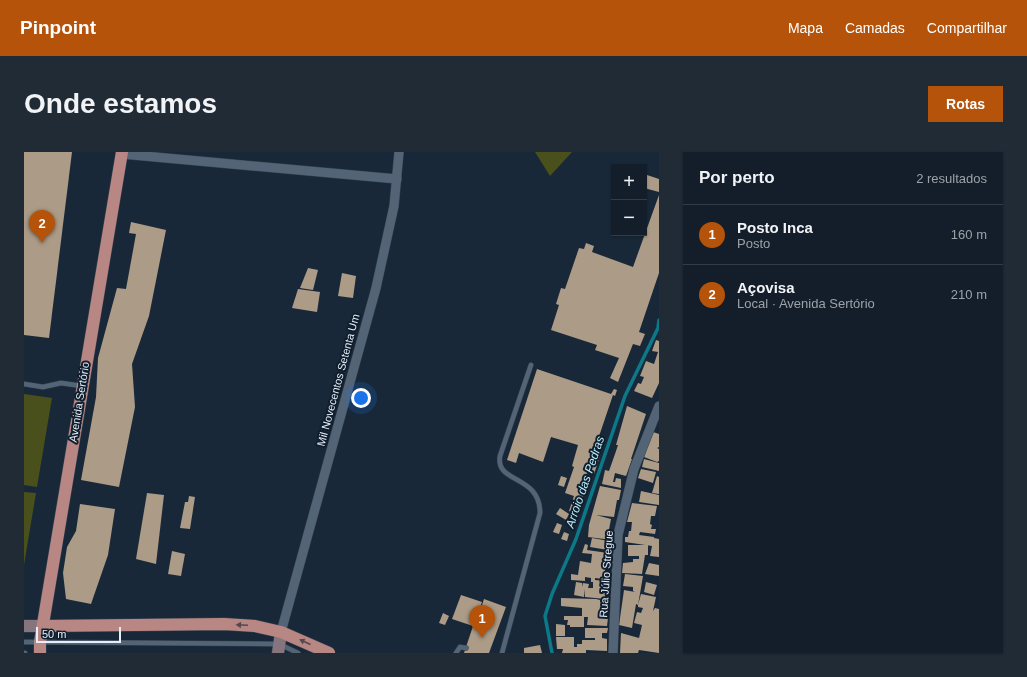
<!DOCTYPE html>
<html lang="pt">
<meta charset="utf-8">
<style>
body{margin:0;font-family:Arial,sans-serif;background:#202b36;color:#f1f3f6}
.controls{position:absolute;right:12px;top:12px;display:grid;overflow:hidden;border-radius:0px;box-shadow:0 1px 3px #0004}
.controls button{width:36px;height:36px;display:grid;place-items:center;padding:0;border:0;border-bottom:1px solid #323c47;background:#131e2a;color:#f1f3f6;font:20px sans-serif}
.scale{position:absolute;left:12px;bottom:10px;width:85px;box-sizing:border-box;padding-left:4px;border:2px solid #e5eef9;border-top:0;font-size:11px;line-height:14px;white-space:nowrap;color:#e5eef9;-webkit-text-stroke:3px #101e2d;paint-order:stroke}
.you{position:absolute;left:337px;top:246px;width:14px;height:14px;margin:-10px;border:3px solid #fff;border-radius:50%;background:#1a73e8;box-shadow:0 0 0 6px #1a73e833}
.badge{display:grid;place-items:center;width:26px;height:26px;border-radius:50%;background:#b45309;color:#fff;font-size:13px;font-weight:700}
.pin{position:absolute;translate:-50% -33px;filter:drop-shadow(0 1px 2px #0008)}
.pin::after{content:'';position:absolute;top:21px;width:14px;height:12px;background:inherit;clip-path:polygon(0 0,100% 0,50% 100%)}
.list{margin:0;padding:0;list-style:none}
h2{display:flex;justify-content:space-between;align-items:center;height:52px;margin:0;padding:0 16px;font-size:17px}
h2 small{font-size:13px;font-weight:400;color:#9da2a8}
.list li{display:grid;grid-template-columns:26px 1fr auto;gap:12px;align-items:center;box-sizing:border-box;height:60px;padding:0 16px;border-top:1px solid #323c47}
.list b{display:block;font-size:15px;white-space:nowrap}
.list p{margin:0;font-size:13px;white-space:nowrap;color:#9da2a8}
.list em{font-size:13px;font-style:normal;color:#9da2a8}
.map{position:relative;flex:none;width:635px;height:501px;overflow:hidden;border-radius:0px}
header{display:flex;align-items:center;gap:24px;box-sizing:border-box;height:56px;padding:0 20px;background:#b45309;color:#fff}
header strong{font-size:19px}
nav{display:flex;gap:22px;margin-inline-start:auto;font-size:14px}
.intro{display:flex;align-items:center;justify-content:space-between;box-sizing:border-box;height:96px;padding:0 24px}
h1{margin:0;font-size:28px}
.button{padding:10px 18px;border-radius:0px;background:#b45309;color:#fff;font-size:14px;font-weight:700}
main{display:flex;gap:24px;padding:0 24px}
aside{flex:1;background:#131e2a;border-radius:0px;box-shadow:0 1px 3px #0004}
.map>svg:first-child{display:block}
</style>
<header>
<strong>Pinpoint</strong>
<nav><a>Mapa</a><a>Camadas</a><a>Compartilhar</a></nav>
</header>
<div class="intro"><h1>Onde estamos</h1><a class="button">Rotas</a></div>
<main>
<div class="map">
<svg width="635" height="501" viewBox="0 0 635 501">
<rect width="100%" height="100%" fill="#192838"/>
<g fill="#49501b">
<path d="M 511,0 L 548,0 L 526,24 Z"/>
<path d="M 0,242 L 28,246 L 13,335 L 0,333 Z"/>
<path d="M 0,340 L 12,341 L 0,413 Z"/>
</g>
<g fill="none" stroke-linecap="round" stroke-linejoin="round">
<path stroke="#0b7988" stroke-width="3.5" d="M 528,501 L 521,464 L 528,442 L 552,387 L 601,244 L 634,176 L 635,168"/>
</g>
<g fill="#ac9b86">
<path d="M 0,0 L 48,0 L 25,186 L 0,183 Z"/>
<path d="M 620,22 L 635,27 L 635,40 L 620,36 Z"/>
<path d="M 635,43 L 635,121 L 615,180 L 621,182 L 616,194 L 609,192 L 594,230 L 586,226 L 595,206 L 571,198 L 573,193 L 527,178 L 535,153 L 532,152 L 537,136 L 541,137 L 555,96 L 560,97 L 562,91 L 570,94 L 568,100 L 609,115 Z"/>
<path d="M 107,70 L 142,78 L 125,164 L 108,212 L 111,255 L 95,335 L 57,328 L 72,245 L 74,206 L 93,136 L 102,137 L 112,82 L 105,81 Z"/>
<path d="M 284,116 L 294,118 L 289,138 L 276,136 Z"/>
<path d="M 318,121 L 332,124 L 329,146 L 314,144 Z"/>
<path d="M 274,137 L 296,140 L 293,160 L 268,156 Z"/>
<path d="M 632,188 L 635,189 L 635,231 L 628,246 L 610,239 L 614,231 L 617,232 L 620,225 L 616,224 L 622,209 L 630,212 L 634,200 L 628,199 Z"/>
<path d="M 513,217 L 587,242 L 590,237 L 593,238 L 591,244 L 589,243 L 570,299 L 577,301 L 570,322 L 564,319 L 557,339 L 560,341 L 553,362 L 545,359 L 550,344 L 541,341 L 550,315 L 548,314 L 554,293 L 527,285 L 519,310 L 495,301 L 492,311 L 483,308 Z"/>
<path d="M 603,254 L 622,262 L 607,307 L 608,307 L 602,324 L 591,321 L 589,330 L 591,330 L 592,326 L 597,327 L 597,336 L 578,332 L 581,318 L 585,319 L 591,302 L 594,293 L 592,293 Z"/>
<path d="M 629,280 L 635,282 L 635,295 L 633,296 L 635,297 L 635,309 L 633,310 L 620,305 Z"/>
<path d="M 620,307 L 635,311 L 635,319 L 618,315 Z"/>
<path d="M 617,317 L 632,320 L 629,331 L 614,326 Z"/>
<path d="M 537,324 L 543,326 L 540,335 L 534,333 Z"/>
<path d="M 633,324 L 635,325 L 635,342 L 628,341 Z"/>
<path d="M 576,334 L 597,338 L 595,348 L 593,348 L 590,365 L 572,363 L 587,367 L 584,383 L 589,384 L 588,388 L 564,385 L 565,373 Z"/>
<path d="M 617,339 L 635,343 L 635,353 L 615,350 Z"/>
<path d="M 123,341 L 140,343 L 132,412 L 112,407 Z"/>
<path d="M 165,344 L 171,345 L 166,377 L 156,376 L 161,350 L 164,350 Z"/>
<path d="M 608,351 L 633,354 L 631,364 L 627,364 L 626,372 L 628,373 L 627,377 L 632,377 L 631,382 L 616,380 L 615,383 L 630,385 L 630,386 L 635,387 L 635,405 L 626,404 L 628,394 L 601,390 L 601,385 L 604,385 L 605,379 L 607,379 L 608,370 L 603,370 Z"/>
<path d="M 56,352 L 91,357 L 84,403 L 67,452 L 42,447 L 39,421 L 43,395 L 52,379 Z"/>
<path d="M 536,356 L 545,362 L 542,368 L 532,362 Z"/>
<path d="M 533,371 L 538,373 L 535,382 L 529,380 Z"/>
<path d="M 540,380 L 545,382 L 543,389 L 537,387 Z"/>
<path d="M 568,386 L 585,389 L 584,398 L 566,395 Z"/>
<path d="M 561,392 L 564,393 L 563,398 L 584,401 L 580,424 L 579,427 L 571,426 L 571,428 L 582,429 L 581,447 L 561,445 L 561,437 L 560,445 L 550,443 L 552,430 L 558,431 L 559,435 L 559,431 L 565,432 L 564,436 L 569,436 L 569,430 L 567,430 L 567,426 L 561,425 L 561,429 L 547,428 L 547,422 L 554,423 L 556,409 L 567,411 L 568,402 L 558,401 Z"/>
<path d="M 604,393 L 624,393 L 624,403 L 621,403 L 618,422 L 598,421 L 599,411 L 609,410 L 609,407 L 615,407 L 615,404 L 604,404 Z"/>
<path d="M 148,399 L 161,402 L 157,424 L 144,422 Z"/>
<path d="M 625,411 L 635,413 L 635,424 L 621,422 Z"/>
<path d="M 601,422 L 619,424 L 614,453 L 617,442 L 632,445 L 629,459 L 631,456 L 635,457 L 635,501 L 615,498 L 614,501 L 596,501 L 597,481 L 615,486 L 618,473 L 610,471 L 613,460 L 617,461 L 619,456 L 614,455 L 614,453 L 612,452 L 608,476 L 595,473 L 600,438 L 611,440 L 609,439 L 609,435 L 599,434 Z"/>
<path d="M 622,430 L 633,433 L 630,443 L 620,440 Z"/>
<path d="M 437,443 L 458,450 L 455,458 L 456,459 L 460,447 L 482,455 L 465,501 L 440,501 L 449,474 L 428,467 Z"/>
<path d="M 537,446 L 572,447 L 576,448 L 576,450 L 583,451 L 583,457 L 576,456 L 575,465 L 584,466 L 583,474 L 563,473 L 564,465 L 560,465 L 560,475 L 546,475 L 546,473 L 543,473 L 544,468 L 540,468 L 540,464 L 558,464 L 558,456 L 537,454 Z"/>
<path d="M 419,461 L 425,464 L 421,473 L 415,471 Z"/>
<path d="M 532,472 L 541,473 L 541,484 L 532,484 Z"/>
<path d="M 561,476 L 584,476 L 583,481 L 578,481 L 578,486 L 583,487 L 583,499 L 562,498 L 562,501 L 538,501 L 539,497 L 533,497 L 532,485 L 550,485 L 550,495 L 553,495 L 553,492 L 558,492 L 558,488 L 571,488 L 571,486 L 561,486 Z"/>
<path d="M 516,493 L 518,501 L 500,501 L 500,496 Z"/>
</g>
<g fill="none" stroke-linecap="round" stroke-linejoin="round">
<defs>
<g id="lane">
<path d="M 0,232 L 19,235 L 37,231 L 58,234"/>
<path d="M 0,490 L 255,492 L 274,501"/>
<path d="M 0,501 L 1,501"/>
<path d="M 432,501 L 436,495 L 442,496"/>
<path d="M 478,501 L 516,361 C 516,322 471,332 476,304 L 507,213"/>
</g>
<g id="street">
<path d="M 98,2 L 373,27"/>
<path d="M 257,480 L 352,136 L 370,54 L 375,0"/>
<path d="M 589,501 L 594,383 L 610,317 L 635,254"/>
</g>
<g id="secondary">
<path d="M 0,474 L 19,474"/>
<path d="M 254,501 L 257,480"/>
</g>
<g id="primary">
<path d="M 19,474 L 200,472 L 231,474 L 257,480 L 305,501"/>
<path d="M 16,501 L 16,490 L 98,0"/>
</g>
</defs>
<use href="#lane" stroke="#3a4553" stroke-width="5.5"/>
<use href="#street" stroke="#3a4553" stroke-width="10"/>
<use href="#secondary" stroke="#3a4553" stroke-width="13"/>
<use href="#primary" stroke="#3a4553" stroke-width="13"/>
<use href="#lane" stroke="#546477" stroke-width="4.5"/>
<use href="#street" stroke="#546477" stroke-width="9"/>
<use href="#secondary" stroke="#87757d" stroke-width="12"/>
<use href="#primary" stroke="#b98783" stroke-width="12"/>
</g>
<defs><path id="oneway-solid" d="M-6-.8H1V-3.2L6.5 0L1 3.2V.8H-6Z"/></defs>
<g fill="#54484f">
<use href="#oneway-solid" transform="translate(218 473) rotate(-177)"/>
<use href="#oneway-solid" transform="translate(281 490) rotate(-156)"/>
</g>
<g text-anchor="middle" dominant-baseline="central" stroke-width="4" stroke-linejoin="round" paint-order="stroke">
<g font-size="11" fill="#e5eef9" stroke="#101e2d">
<text transform="translate(314 228) rotate(-75)">Mil Novecentos Setenta Um</text>
<text transform="translate(55 250) rotate(-81)">Avenida Sertório</text>
<text transform="translate(582 422) rotate(-86)">Rua Júlio Stregue</text>
</g>
<g font-size="12" font-style="italic" fill="#b7edf8" stroke="#101e2d">
<text transform="translate(561 330) rotate(-71)">Arroio das Pedras</text>
</g>
</g>
</svg>
<div class="controls">
<button>+</button>
<button>−</button>
</div>
<div class="scale">50 m</div>
<div class="you"></div>
<div class="pin badge" style="left:458px;top:486px">1</div>
<div class="pin badge" style="left:18px;top:91px">2</div>
</div>
<aside>
<h2>Por perto<small>2 resultados</small></h2>
<ul class="list">
<li><span class="badge">1</span><div><b>Posto Inca</b><p>Posto</p></div><em>160 m</em></li>
<li><span class="badge">2</span><div><b>Açovisa</b><p>Local · Avenida Sertório</p></div><em>210 m</em></li>
</ul>
</aside>
</main>
